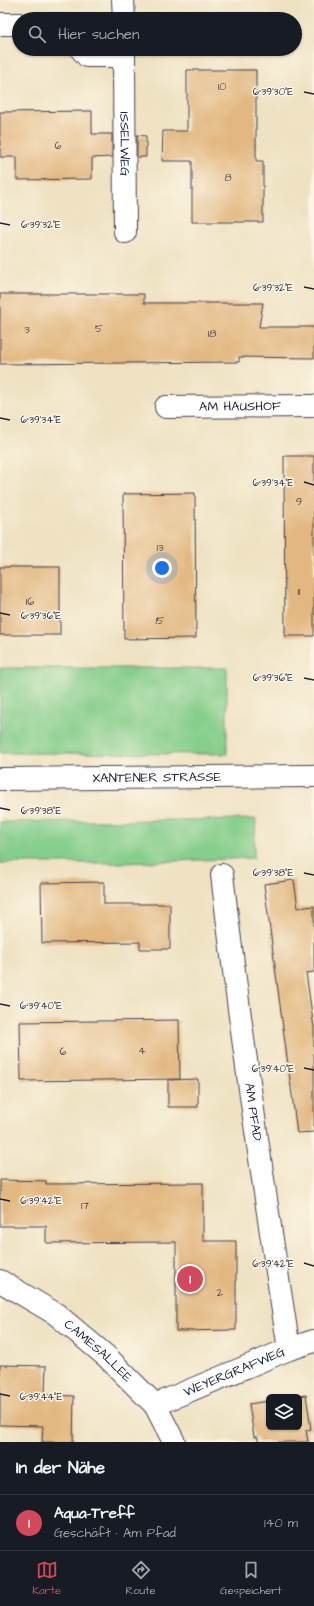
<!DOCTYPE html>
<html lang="de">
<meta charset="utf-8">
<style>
body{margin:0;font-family:"Architects Daughter",sans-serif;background:#20242c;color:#f1f3f6}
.controls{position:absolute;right:12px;bottom:12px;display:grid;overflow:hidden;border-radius:6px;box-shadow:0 1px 3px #0004}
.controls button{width:36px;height:36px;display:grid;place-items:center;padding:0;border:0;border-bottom:1px solid #363941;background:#171b24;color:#f1f3f6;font:20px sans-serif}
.you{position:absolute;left:162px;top:568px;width:14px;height:14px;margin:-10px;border:3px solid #fff;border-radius:50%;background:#1a73e8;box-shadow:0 0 0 6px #1a73e833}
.badge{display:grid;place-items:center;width:26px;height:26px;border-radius:50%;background:#d1495b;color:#fff;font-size:13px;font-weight:700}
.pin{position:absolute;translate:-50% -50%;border:2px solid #fff;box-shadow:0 1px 4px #0006}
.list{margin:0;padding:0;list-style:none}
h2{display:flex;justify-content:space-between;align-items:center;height:52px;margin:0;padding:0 16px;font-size:17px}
h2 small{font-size:13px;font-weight:400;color:#9ea1a6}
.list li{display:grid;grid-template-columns:26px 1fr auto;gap:12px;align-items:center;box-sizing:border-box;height:56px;padding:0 16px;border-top:1px solid #363941}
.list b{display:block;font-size:15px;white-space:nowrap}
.list p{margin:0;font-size:13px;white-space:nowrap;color:#9ea1a6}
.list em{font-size:13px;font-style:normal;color:#9ea1a6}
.icon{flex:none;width:22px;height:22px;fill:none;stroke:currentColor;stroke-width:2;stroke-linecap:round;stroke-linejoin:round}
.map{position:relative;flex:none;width:314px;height:1442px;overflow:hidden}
.search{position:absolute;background:#171b24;box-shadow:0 1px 3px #0004;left:12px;right:12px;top:12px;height:44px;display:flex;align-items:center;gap:10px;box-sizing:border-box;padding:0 14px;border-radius:22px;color:#9ea1a6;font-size:15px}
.sheet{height:108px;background:#171b24}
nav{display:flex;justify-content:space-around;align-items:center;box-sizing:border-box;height:56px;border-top:1px solid #363941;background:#171b24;font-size:11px;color:#9ea1a6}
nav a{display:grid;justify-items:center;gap:2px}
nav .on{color:#d1495b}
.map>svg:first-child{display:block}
</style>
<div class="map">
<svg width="314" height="1442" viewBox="0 0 314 1442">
<rect width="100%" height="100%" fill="#fcf5e5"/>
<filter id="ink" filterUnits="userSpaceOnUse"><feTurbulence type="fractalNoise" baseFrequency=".025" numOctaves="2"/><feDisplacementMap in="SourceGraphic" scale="8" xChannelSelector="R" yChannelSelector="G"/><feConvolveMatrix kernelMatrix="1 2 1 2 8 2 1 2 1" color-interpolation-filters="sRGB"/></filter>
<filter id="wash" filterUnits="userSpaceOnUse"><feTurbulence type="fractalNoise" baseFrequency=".012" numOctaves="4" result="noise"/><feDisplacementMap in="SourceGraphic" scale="16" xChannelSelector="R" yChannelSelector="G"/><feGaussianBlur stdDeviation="0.9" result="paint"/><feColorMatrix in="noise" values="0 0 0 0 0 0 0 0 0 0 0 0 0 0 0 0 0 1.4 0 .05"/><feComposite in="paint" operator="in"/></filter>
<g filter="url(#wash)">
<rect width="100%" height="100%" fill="#efe2c2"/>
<g fill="#85ce8b" stroke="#547863">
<path d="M 0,668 L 227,668 L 227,754 L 0,753 Z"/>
<path d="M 256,819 L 254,858 L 123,863 L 0,863 L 0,822 Z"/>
</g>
<g id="blocks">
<g fill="#e2b780">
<path d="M 187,70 L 256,70 L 256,161 L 263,161 L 263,222 L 192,222 L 192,161 L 162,161 L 163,131 L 187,131 Z"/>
<path d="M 92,111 L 92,134 L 112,134 L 112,157 L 92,158 L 92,179 L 17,180 L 17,157 L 0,157 L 0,112 Z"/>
<path d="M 137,135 L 146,136 L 146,157 L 137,157 Z"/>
<path d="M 0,294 L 144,294 L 144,303 L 263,303 L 259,327 L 314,327 L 314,358 L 239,357 L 239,362 L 0,364 Z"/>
<path d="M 284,456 L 314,456 L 314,636 L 285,636 Z"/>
<path d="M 195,493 L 196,638 L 124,639 L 123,494 Z"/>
<rect x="0" y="567" width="60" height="68"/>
<path d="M 294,880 L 298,908 L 314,906 L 314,972 L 306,973 L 314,1028 L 314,1132 L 297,1133 L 264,884 Z"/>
<path d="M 104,882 L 104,904 L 170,904 L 170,949 L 140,949 L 140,942 L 42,943 L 41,883 Z"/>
<path d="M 179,1020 L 180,1079 L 21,1081 L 20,1022 Z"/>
<path d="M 198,1079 L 198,1107 L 168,1107 L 168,1080 Z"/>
<path d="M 0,1180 L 46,1181 L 46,1184 L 203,1183 L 203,1241 L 236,1241 L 236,1330 L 176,1331 L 176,1242 L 46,1243 L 46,1226 L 0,1226 Z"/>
<path d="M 0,1365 L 46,1366 L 45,1395 L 74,1396 L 73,1442 L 42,1442 L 43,1426 L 0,1425 Z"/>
<path d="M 306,1395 L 311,1429 L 306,1430 L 308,1442 L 258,1442 L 258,1437 L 254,1437 L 249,1404 L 269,1401 L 269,1427 L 299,1427 L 299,1397 L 292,1397 Z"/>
</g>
</g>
</g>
<g filter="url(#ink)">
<use href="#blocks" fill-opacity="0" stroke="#413f4f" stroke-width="1"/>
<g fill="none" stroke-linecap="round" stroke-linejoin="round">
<defs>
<g id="minor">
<path d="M 123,0 L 124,19"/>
<path d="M 0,24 L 19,24"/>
<path d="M 81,49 L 87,56 L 124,56 L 124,49"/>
<path id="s1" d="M 124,56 L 125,232"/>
<path id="s2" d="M 166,407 L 314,406"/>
<path id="s3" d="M 222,875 C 241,1034 264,1191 289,1349"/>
<path id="s4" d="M 0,1281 L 56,1314 L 106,1356 L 155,1405 L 174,1442"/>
<path id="s5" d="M 155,1405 L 289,1349 L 314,1341"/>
</g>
<g id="secondary">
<path id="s6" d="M 0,779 L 314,776"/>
</g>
</defs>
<use href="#minor" stroke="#413f4f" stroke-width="24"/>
<use href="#secondary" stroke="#413f4f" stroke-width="24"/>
<use href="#minor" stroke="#fff" stroke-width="22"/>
<use href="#secondary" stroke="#fff" stroke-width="22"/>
</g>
</g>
<path fill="none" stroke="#22223b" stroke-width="1.5" d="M 304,92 L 314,94M 0,223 L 10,225M 304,287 L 314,289M 0,418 L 10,420M 304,482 L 314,485M 0,613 L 10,615M 304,678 L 314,680M 0,808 L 10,810M 304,873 L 314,875M 0,1004 L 10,1006M 304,1068 L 314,1070M 0,1199 L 10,1201M 304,1263 L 314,1266M 0,1394 L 10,1396"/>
<g text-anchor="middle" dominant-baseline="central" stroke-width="3" stroke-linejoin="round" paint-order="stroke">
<g font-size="11" fill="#52474c">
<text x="222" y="86">10</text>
<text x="58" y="145">6</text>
<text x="228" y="177">8</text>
<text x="99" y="328">5</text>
<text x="27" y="329">3</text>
<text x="212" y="333">18</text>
<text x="299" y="501">9</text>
<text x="160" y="547">13</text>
<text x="299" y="591">11</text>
<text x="30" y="601">16</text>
<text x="160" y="620">15</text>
<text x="142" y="1050">4</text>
<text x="63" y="1051">6</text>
<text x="85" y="1205">17</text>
<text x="220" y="1292">2</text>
</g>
<g font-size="13" fill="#22223b" stroke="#fcf5e5">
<text stroke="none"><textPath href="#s1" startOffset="88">ISSELWEG</textPath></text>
<text stroke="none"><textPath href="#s2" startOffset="74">AM HAUSHOF</textPath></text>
<text stroke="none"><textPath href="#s6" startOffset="157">XANTENER STRASSE</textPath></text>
<text stroke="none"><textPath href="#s3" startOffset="239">AM PFAD</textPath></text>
<text stroke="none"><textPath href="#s4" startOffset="121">CAMESALLEE</textPath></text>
<text stroke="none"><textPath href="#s5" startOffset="86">WEYERGRAFWEG</textPath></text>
</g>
</g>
<g font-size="10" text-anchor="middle" fill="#22223b" stroke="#fcf5e5" stroke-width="3" stroke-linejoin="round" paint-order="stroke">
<text x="273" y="95">6°39'30"E</text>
<text x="41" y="228">6°39'32"E</text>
<text x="273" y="291">6°39'32"E</text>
<text x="41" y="423">6°39'34"E</text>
<text x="273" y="486">6°39'34"E</text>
<text x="41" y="619">6°39'36"E</text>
<text x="273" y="681">6°39'36"E</text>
<text x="41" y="814">6°39'38"E</text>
<text x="273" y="876">6°39'38"E</text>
<text x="41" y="1009">6°39'40"E</text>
<text x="273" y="1072">6°39'40"E</text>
<text x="41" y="1204">6°39'42"E</text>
<text x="273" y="1267">6°39'42"E</text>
<text x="41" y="1400">6°39'44"E</text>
</g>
</svg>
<div class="controls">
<button><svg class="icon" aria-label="layers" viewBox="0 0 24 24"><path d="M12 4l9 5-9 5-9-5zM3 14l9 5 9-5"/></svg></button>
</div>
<div class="you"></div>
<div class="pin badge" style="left:190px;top:1279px">1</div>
<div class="search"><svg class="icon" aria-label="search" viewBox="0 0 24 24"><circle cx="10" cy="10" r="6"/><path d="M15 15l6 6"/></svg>Hier suchen</div>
</div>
<section class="sheet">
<h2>In der Nähe<small></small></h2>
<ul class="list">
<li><span class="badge">1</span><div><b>Aqua-Treff</b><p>Geschäft · Am Pfad</p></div><em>140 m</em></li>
</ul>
</section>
<nav>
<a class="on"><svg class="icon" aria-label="map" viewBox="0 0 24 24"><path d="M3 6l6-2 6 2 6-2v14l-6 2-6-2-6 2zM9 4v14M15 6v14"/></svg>Karte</a>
<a><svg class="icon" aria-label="directions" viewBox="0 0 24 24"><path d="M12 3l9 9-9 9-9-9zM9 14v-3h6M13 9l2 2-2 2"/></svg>Route</a>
<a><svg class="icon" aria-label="saved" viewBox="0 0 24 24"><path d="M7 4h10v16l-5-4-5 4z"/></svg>Gespeichert</a>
</nav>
